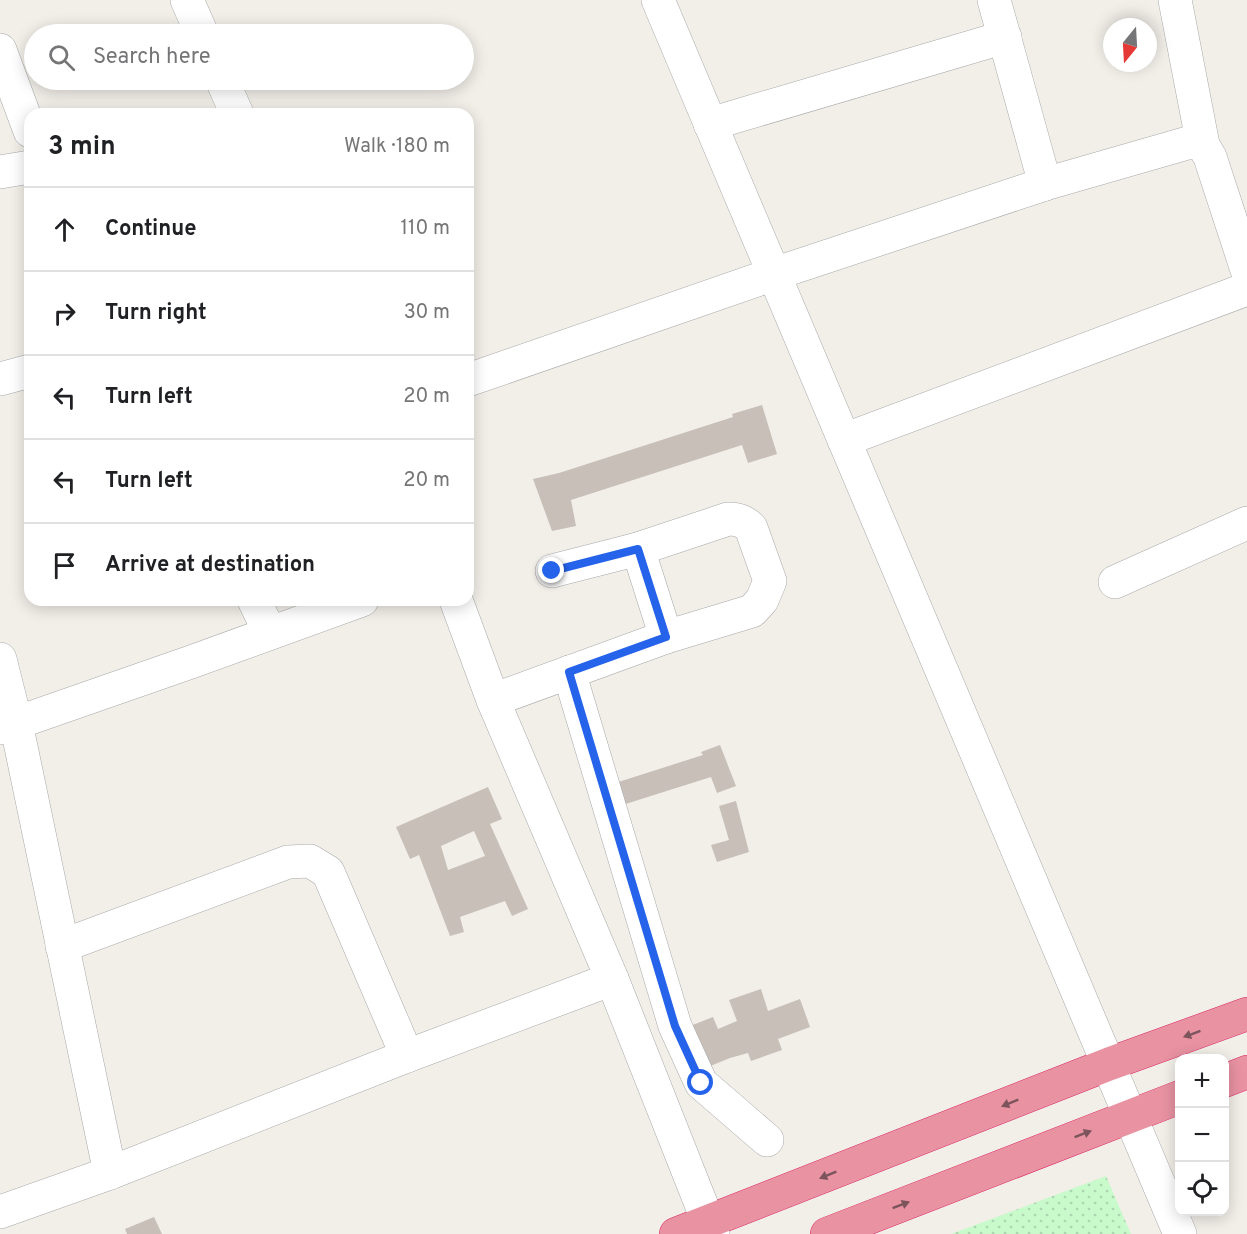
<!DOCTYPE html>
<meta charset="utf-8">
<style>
body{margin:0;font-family:Overpass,sans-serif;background:#f6f6f6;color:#202124}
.controls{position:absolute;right:18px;bottom:18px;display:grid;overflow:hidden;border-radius:12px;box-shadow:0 3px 15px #0003}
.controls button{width:54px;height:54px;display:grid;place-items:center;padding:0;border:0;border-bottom:2px solid #e0e0e0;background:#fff;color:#202124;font:30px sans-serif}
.compass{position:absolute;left:1103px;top:18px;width:54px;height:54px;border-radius:50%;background:#fff;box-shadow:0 3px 15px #0003;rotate:198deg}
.stop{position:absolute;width:18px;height:18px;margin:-14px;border:4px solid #2563eb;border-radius:50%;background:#fff}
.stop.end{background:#2563eb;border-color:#fff;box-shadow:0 2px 6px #0008}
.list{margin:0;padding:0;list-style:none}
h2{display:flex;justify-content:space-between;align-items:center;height:78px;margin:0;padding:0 24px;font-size:26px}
h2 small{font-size:20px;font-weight:400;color:#757577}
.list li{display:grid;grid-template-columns:39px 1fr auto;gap:18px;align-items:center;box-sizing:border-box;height:84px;padding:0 24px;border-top:2px solid #e0e0e0}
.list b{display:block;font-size:22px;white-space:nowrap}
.list em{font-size:20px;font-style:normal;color:#757577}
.icon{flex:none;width:33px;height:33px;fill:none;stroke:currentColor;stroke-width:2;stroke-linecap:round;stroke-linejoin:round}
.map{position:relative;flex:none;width:1247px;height:1234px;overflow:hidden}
.search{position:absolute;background:#fff;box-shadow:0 3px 15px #0003;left:24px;top:24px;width:450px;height:66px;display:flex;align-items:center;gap:15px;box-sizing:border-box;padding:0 21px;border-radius:33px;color:#757577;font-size:22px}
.panel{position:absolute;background:#fff;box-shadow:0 3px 15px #0003;left:24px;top:108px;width:450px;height:498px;border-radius:18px}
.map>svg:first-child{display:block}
</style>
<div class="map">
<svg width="1247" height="1234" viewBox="0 0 1247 1234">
<defs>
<pattern id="park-dots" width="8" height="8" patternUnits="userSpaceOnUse" patternTransform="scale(1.5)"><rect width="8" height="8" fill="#c8facc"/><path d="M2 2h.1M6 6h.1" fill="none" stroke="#acd6af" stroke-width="1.8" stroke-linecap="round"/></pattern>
</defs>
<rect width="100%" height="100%" fill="#f2efe9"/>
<path fill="url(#park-dots)" d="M 1106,1176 L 1131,1234 L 951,1234 Z"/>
<g fill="#c7bfb8" fill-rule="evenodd">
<path d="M 762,405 L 777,454 L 748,463 L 742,445 L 571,500 L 576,526 L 552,531 L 533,479 L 559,473 L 733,417 L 732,414 Z"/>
<path d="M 720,745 L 736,786 L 717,793 L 711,777 L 616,807 L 609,785 L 703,755 L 701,752 Z"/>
<path d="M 488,787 L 502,819 L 490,824 L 528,909 L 512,916 L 505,901 L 460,917 L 464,932 L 450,936 L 419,855 L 410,859 L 396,827 ZM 474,831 L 485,856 L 448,870 L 441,846 Z"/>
<path d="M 736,801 L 749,852 L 717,862 L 711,845 L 729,840 L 719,806 Z"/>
<path d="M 761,989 L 768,1011 L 800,999 L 810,1027 L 778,1039 L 782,1050 L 751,1061 L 748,1053 L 730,1058 L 703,1069 L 685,1028 L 713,1017 L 718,1029 L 737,1021 L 729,1000 Z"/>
<path d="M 154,1217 L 162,1234 L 127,1234 L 125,1229 Z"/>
</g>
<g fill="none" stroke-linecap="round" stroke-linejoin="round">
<defs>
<g id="minor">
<path d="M 187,0 L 202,34"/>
<path d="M 658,0 L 1180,1234"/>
<path d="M 994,0 L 1045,184"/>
<path d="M 1175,0 L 1203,145"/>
<path d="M 0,50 L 30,131"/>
<path d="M 222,80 L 237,114"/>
<path d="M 710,124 L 1005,37"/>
<path d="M 0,172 L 30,167"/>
<path d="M 0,379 L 30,371"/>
<path d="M 468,380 L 774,274 L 1045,184 L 1191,142 L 1203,145 L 1210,157 L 1247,270"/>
<path d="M 844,440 L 1247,289"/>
<path d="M 638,549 L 666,637"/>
<path d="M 1115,582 L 1247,523"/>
<path d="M 254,600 L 270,633"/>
<path d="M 456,600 L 493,700 L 612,979 L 713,1234"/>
<path d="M 0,659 L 16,723 L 191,662 L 362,600"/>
<path d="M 569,672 L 675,1026 L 701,1083 L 767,1140"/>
<path d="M 493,700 L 666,637 L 752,611 L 762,600 L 770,581 L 751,528 C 744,521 738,519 728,519 L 638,549 L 552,571"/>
<path d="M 0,728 L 16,723 L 110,1173"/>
<path d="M 62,946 L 288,862 L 310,861 L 328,872 L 407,1056"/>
<path d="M 0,1212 L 110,1173 L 407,1056 L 612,979"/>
</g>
<g id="highway">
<path d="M 1224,1081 L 1247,1072"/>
<path d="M 676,1234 L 1109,1064 L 1247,1014"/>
<path d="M 827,1234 L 1180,1097"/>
</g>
</defs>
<use href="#minor" stroke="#a9a9a9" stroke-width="34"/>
<use href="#highway" stroke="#dc2a67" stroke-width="34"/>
<use href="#minor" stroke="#fff" stroke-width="33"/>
<use href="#highway" stroke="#e892a2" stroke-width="33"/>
</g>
<defs><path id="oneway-solid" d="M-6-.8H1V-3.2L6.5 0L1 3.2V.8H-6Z" transform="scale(1.5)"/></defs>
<g fill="#7b545c">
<use href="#oneway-solid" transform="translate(1192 1034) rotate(160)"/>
<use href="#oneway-solid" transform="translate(1010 1103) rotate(158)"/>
<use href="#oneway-solid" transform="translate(1083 1134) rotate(-21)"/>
<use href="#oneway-solid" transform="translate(828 1175) rotate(158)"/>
<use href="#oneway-solid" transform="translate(901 1205) rotate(-21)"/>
</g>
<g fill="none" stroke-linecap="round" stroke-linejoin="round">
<path stroke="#2563eb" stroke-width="8" d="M 552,571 L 638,549 L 666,637 L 569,672 L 675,1026 L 701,1083"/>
</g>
</svg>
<div class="controls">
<button>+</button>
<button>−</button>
<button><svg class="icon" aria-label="locate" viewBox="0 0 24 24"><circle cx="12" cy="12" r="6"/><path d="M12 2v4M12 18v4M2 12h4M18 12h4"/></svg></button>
</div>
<svg class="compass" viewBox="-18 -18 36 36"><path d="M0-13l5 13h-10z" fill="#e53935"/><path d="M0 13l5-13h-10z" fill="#757577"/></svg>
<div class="stop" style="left:701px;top:1083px"></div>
<div class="stop end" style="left:552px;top:571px"></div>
<div class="search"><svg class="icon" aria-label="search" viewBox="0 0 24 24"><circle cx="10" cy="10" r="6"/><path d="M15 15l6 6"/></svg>Search here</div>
<section class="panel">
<h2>3 min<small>Walk · 180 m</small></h2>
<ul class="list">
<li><svg class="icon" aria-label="ahead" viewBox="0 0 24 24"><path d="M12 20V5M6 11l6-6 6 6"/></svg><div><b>Continue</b></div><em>110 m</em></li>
<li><svg class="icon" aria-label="right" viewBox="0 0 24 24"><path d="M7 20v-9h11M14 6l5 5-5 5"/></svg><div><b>Turn right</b></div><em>30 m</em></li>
<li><svg class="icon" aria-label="left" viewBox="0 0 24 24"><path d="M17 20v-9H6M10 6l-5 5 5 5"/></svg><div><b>Turn left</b></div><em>20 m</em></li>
<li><svg class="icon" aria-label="left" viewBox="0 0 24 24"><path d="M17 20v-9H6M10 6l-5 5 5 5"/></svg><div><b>Turn left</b></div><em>20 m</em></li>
<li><svg class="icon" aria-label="arrive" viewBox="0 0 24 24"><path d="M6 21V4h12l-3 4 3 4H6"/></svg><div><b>Arrive at destination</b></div></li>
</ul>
</section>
</div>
